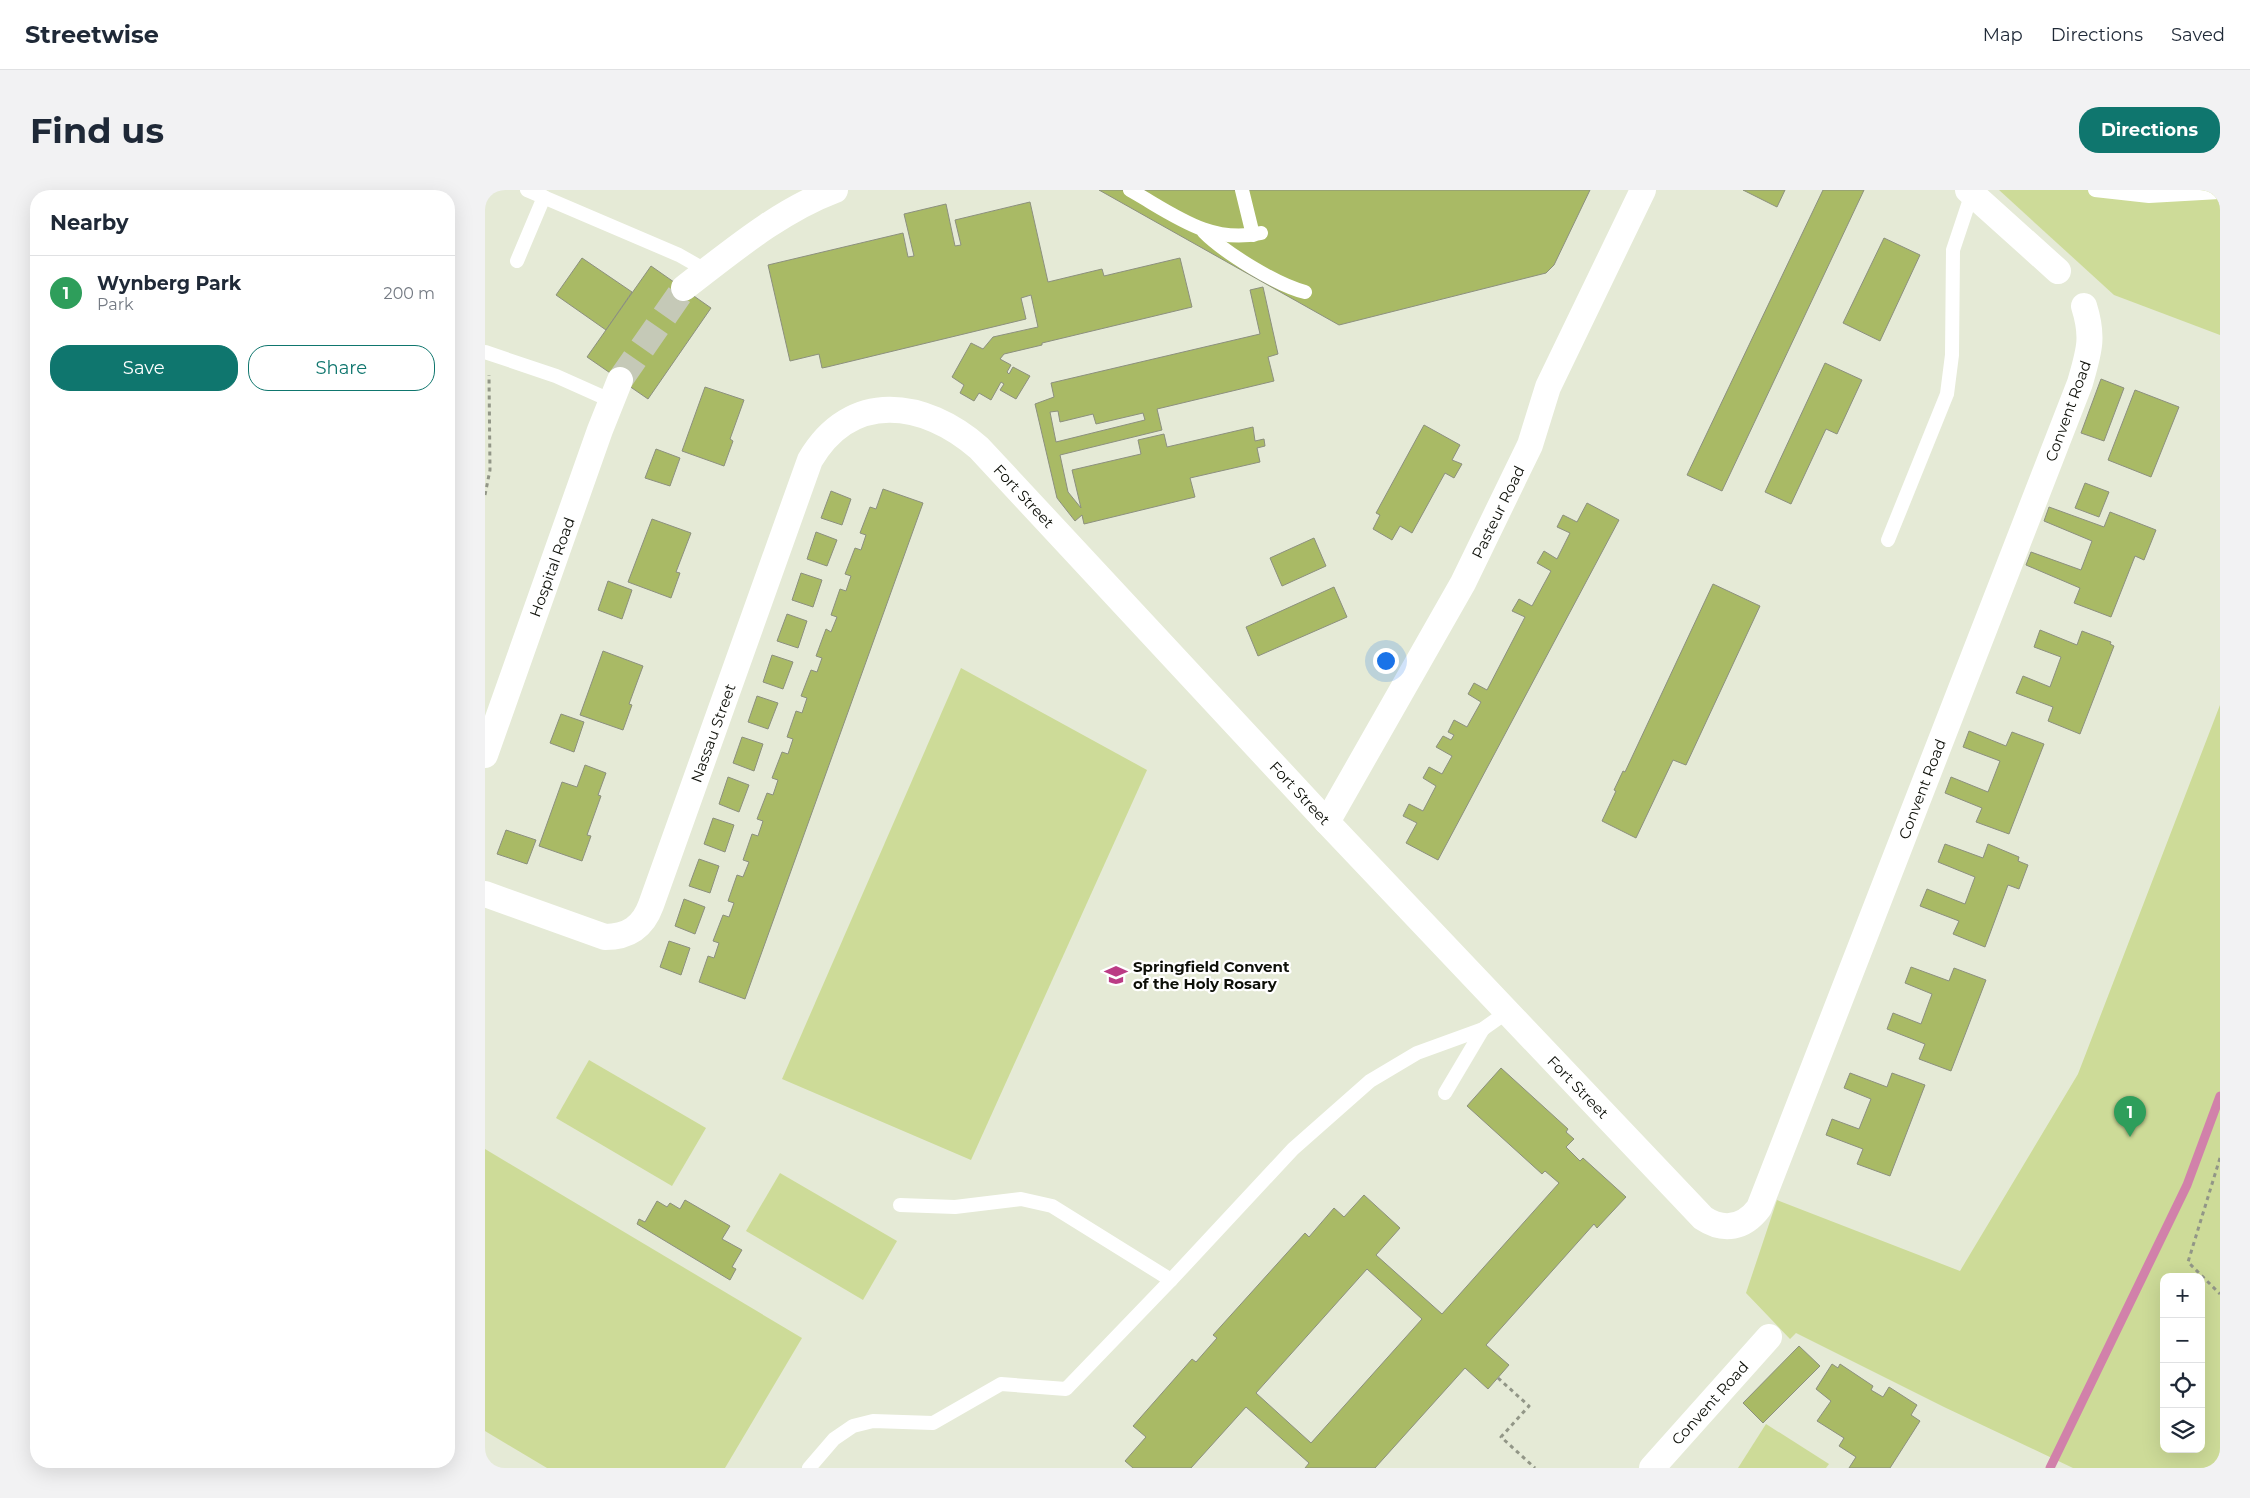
<!DOCTYPE html>
<meta charset="utf-8">
<style>
body{margin:0;font-family:Montserrat,sans-serif;background:#f2f2f3;color:#1f2937}
.controls{position:absolute;right:15px;bottom:15px;display:grid;overflow:hidden;border-radius:10px;box-shadow:0 5px 20px #0002}
.controls button{width:45px;height:45px;display:grid;place-items:center;padding:0;border:0;border-bottom:1px solid #e0e1e3;background:#fff;color:#1f2937;font:25px sans-serif}
.you{position:absolute;left:900px;top:470px;width:18px;height:18px;margin:-12px;border:4px solid #fff;border-radius:50%;background:#1a73e8;box-shadow:0 0 0 8px #1a73e833}
.badge{display:grid;place-items:center;width:32px;height:32px;border-radius:50%;background:#0f766e;color:#fff;font-size:16px;font-weight:700}
.pin{position:absolute;translate:-50% -41px;filter:drop-shadow(0 1px 2px #0008)}
.pin::after{content:'';position:absolute;top:26px;width:18px;height:15px;background:inherit;clip-path:polygon(0 0,100% 0,50% 100%)}
.list{margin:0;padding:0;list-style:none}
h2{display:flex;justify-content:space-between;align-items:center;height:65px;margin:0;padding:0 20px;font-size:21px}
h2 small{font-size:16px;font-weight:400;color:#747a83}
.list li{display:grid;grid-template-columns:32px 1fr auto;gap:15px;align-items:center;box-sizing:border-box;height:75px;padding:0 20px;border-top:1px solid #e0e1e3}
.list b{display:block;font-size:19px;white-space:nowrap}
.list p{margin:0;font-size:16px;white-space:nowrap;color:#747a83}
.list em{font-size:16px;font-style:normal;color:#747a83}
.actions{display:flex;gap:10px;padding:15px 20px}
.actions a{flex:1;padding:11px 0;border:1px solid #0f766e;border-radius:20px;text-align:center;font-size:18px;color:#0f766e}
.actions .main{background:#0f766e;color:#fff}
.icon{flex:none;width:28px;height:28px;fill:none;stroke:currentColor;stroke-width:2;stroke-linecap:round;stroke-linejoin:round}
.map{position:relative;flex:none;width:1735px;height:1278px;overflow:hidden;border-radius:20px}
header{display:flex;align-items:center;gap:30px;box-sizing:border-box;height:70px;padding:0 25px;background:#fff;border-bottom:1px solid #e0e1e3}
header strong{font-size:24px}
nav{display:flex;gap:28px;margin-inline-start:auto;font-size:18px}
.intro{display:flex;align-items:center;justify-content:space-between;box-sizing:border-box;height:120px;padding:0 30px}
h1{margin:0;font-size:35px}
.button{padding:12px 22px;border-radius:20px;background:#0f766e;color:#fff;font-size:18px;font-weight:700}
main{display:flex;gap:30px;padding:0 30px}
aside{flex:1;background:#fff;border-radius:20px;box-shadow:0 5px 20px #0002}
.map>svg:first-child{display:block}
</style>
<header>
<strong>Streetwise</strong>
<nav><a>Map</a><a>Directions</a><a>Saved</a></nav>
</header>
<div class="intro"><h1>Find us</h1><a class="button">Directions</a></div>
<main>
<aside>
<h2>Nearby<small></small></h2>
<ul class="list">
<li><span class="badge" style="background:#2e9e5b">1</span><div><b>Wynberg Park</b><p>Park</p></div><em>200 m</em></li>
</ul>
<div class="actions"><a class="main">Save</a><a>Share</a></div>
</aside>
<div class="map">
<svg width="1735" height="1278" viewBox="0 0 1735 1278">
<rect width="100%" height="100%" fill="#e5ead6"/>
<g fill="#cddb98" fill-rule="evenodd">
<path d="M 1514,0 L 1735,0 L 1735,145 L 1629,105 Z"/>
<path d="M 476,478 L 662,580 L 486,970 L 297,889 Z"/>
<path d="M 1735,515 L 1735,1278 L 1588,1278 L 1459,1217 L 1311,1143 L 1305,1149 L 1261,1103 L 1292,1010 L 1475,1081 L 1593,884 ZM 1679,1087 L 1716,1087 L 1716,1259 L 1679,1259 Z"/>
<path d="M 104,870 L 221,938 L 187,996 L 71,928 Z"/>
<path d="M 0,959 L 317,1148 L 240,1278 L 62,1278 L 0,1241 Z"/>
<path d="M 295,983 L 412,1051 L 378,1110 L 261,1041 Z"/>
<path d="M 1281,1234 L 1344,1274 L 1341,1278 L 1253,1278 Z"/>
</g>
<g fill="none" stroke-linecap="round" stroke-linejoin="round">
<path stroke="#d181aa" stroke-width="9" d="M 1565,1278 L 1702,995 L 1735,906"/>
</g>
<g fill="#a9ba65" stroke="#8c907e" fill-rule="evenodd">
<path d="M 614,0 L 1105,0 L 1069,75 L 1061,83 L 854,135 Z"/>
<path d="M 1258,0 L 1300,0 L 1292,17 Z"/>
<path d="M 1338,0 L 1379,0 L 1237,301 L 1202,285 Z"/>
<path d="M 545,12 L 563,92 L 617,79 L 619,86 L 695,68 L 707,117 L 557,153 L 557,155 L 519,164 L 515,169 L 526,175 L 522,182 L 524,184 L 528,177 L 545,186 L 531,209 L 515,200 L 519,194 L 516,192 L 506,210 L 494,203 L 489,211 L 475,203 L 479,195 L 467,187 L 486,153 L 498,159 L 508,147 L 553,137 L 546,105 L 536,108 L 541,129 L 342,177 L 337,178 L 334,164 L 305,171 L 283,75 L 418,43 L 423,67 L 429,66 L 419,24 L 461,14 L 470,56 L 476,55 L 470,30 Z"/>
<path d="M 1399,48 L 1435,65 L 1395,151 L 1358,133 Z"/>
<path d="M 97,68 L 147,102 L 121,140 L 71,105 Z"/>
<path d="M 166,76 L 226,118 L 163,209 L 102,167 Z"/>
<path d="M 778,97 L 793,164 L 783,167 L 789,191 L 672,219 L 677,240 L 575,265 L 583,302 L 596,318 L 587,280 L 656,264 L 653,250 L 679,244 L 682,257 L 768,237 L 770,251 L 779,249 L 780,256 L 772,258 L 775,272 L 705,288 L 710,307 L 599,334 L 597,325 L 590,331 L 572,308 L 550,214 L 569,207 L 566,193 L 775,144 L 765,100 ZM 573,221 L 575,232 L 608,224 L 611,234 L 658,223 L 660,230 L 571,252 L 565,222 Z"/>
<path d="M 1340,173 L 1377,190 L 1352,244 L 1341,239 L 1306,314 L 1280,302 Z"/>
<path d="M 1616,189 L 1639,198 L 1619,251 L 1596,243 Z"/>
<path d="M 220,197 L 259,210 L 245,249 L 248,251 L 239,276 L 197,261 Z"/>
<path d="M 1650,200 L 1694,217 L 1666,287 L 1623,270 Z"/>
<path d="M 939,235 L 975,255 L 967,270 L 977,274 L 969,288 L 960,283 L 927,343 L 915,336 L 907,350 L 888,339 L 895,325 L 891,323 Z"/>
<path d="M 171,259 L 195,268 L 185,296 L 160,288 Z"/>
<path d="M 1600,293 L 1624,302 L 1614,327 L 1590,318 Z"/>
<path d="M 398,299 L 438,313 L 260,809 L 214,792 L 223,766 L 229,768 L 234,753 L 228,751 L 238,725 L 244,727 L 249,713 L 243,711 L 252,685 L 258,687 L 264,672 L 258,670 L 267,644 L 273,646 L 278,631 L 272,629 L 282,603 L 288,605 L 293,590 L 287,588 L 297,562 L 303,564 L 308,549 L 302,547 L 311,521 L 317,523 L 322,508 L 316,506 L 326,480 L 332,482 L 337,468 L 331,466 L 341,439 L 346,442 L 352,427 L 346,425 L 355,399 L 361,401 L 366,386 L 360,384 L 370,358 L 376,360 L 381,345 L 375,343 L 385,317 L 391,319 Z"/>
<path d="M 346,301 L 366,309 L 357,335 L 336,328 Z"/>
<path d="M 1102,313 L 1134,330 L 953,670 L 921,653 L 932,633 L 918,626 L 924,614 L 938,621 L 951,596 L 938,588 L 944,577 L 957,584 L 967,566 L 951,557 L 958,546 L 966,550 L 969,545 L 963,542 L 969,530 L 982,537 L 996,512 L 983,504 L 989,493 L 1002,500 L 1040,427 L 1027,421 L 1034,409 L 1047,416 L 1066,381 L 1052,373 L 1059,361 L 1072,369 L 1085,343 L 1072,337 L 1078,325 L 1092,332 Z"/>
<path d="M 1564,317 L 1619,337 L 1625,322 L 1671,340 L 1659,370 L 1650,366 L 1626,427 L 1589,413 L 1595,398 L 1541,375 L 1546,362 L 1596,380 L 1607,351 L 1559,331 Z"/>
<path d="M 167,329 L 206,343 L 191,382 L 195,383 L 186,408 L 143,392 Z"/>
<path d="M 331,342 L 352,350 L 342,376 L 322,369 Z"/>
<path d="M 829,348 L 841,376 L 797,396 L 785,368 Z"/>
<path d="M 316,383 L 337,390 L 328,417 L 307,410 Z"/>
<path d="M 123,391 L 147,400 L 137,429 L 113,420 Z"/>
<path d="M 1228,394 L 1275,416 L 1201,575 L 1188,570 L 1151,648 L 1117,631 L 1131,601 L 1129,600 L 1138,581 L 1140,582 Z"/>
<path d="M 849,397 L 862,427 L 773,466 L 761,437 Z"/>
<path d="M 302,424 L 322,431 L 313,458 L 292,451 Z"/>
<path d="M 1555,440 L 1592,455 L 1597,441 L 1626,452 L 1625,454 L 1629,456 L 1595,544 L 1563,531 L 1568,517 L 1531,503 L 1538,486 L 1565,497 L 1576,467 L 1549,457 Z"/>
<path d="M 118,461 L 158,476 L 144,514 L 147,515 L 138,540 L 95,525 Z"/>
<path d="M 287,465 L 308,472 L 298,499 L 278,492 Z"/>
<path d="M 272,506 L 293,513 L 283,539 L 263,532 Z"/>
<path d="M 76,524 L 99,532 L 89,562 L 65,553 Z"/>
<path d="M 1484,541 L 1521,556 L 1527,542 L 1559,554 L 1524,644 L 1491,632 L 1497,618 L 1460,603 L 1466,587 L 1503,602 L 1515,571 L 1478,557 Z"/>
<path d="M 257,547 L 278,554 L 269,581 L 248,573 Z"/>
<path d="M 100,575 L 121,583 L 113,605 L 116,606 L 102,645 L 106,646 L 97,671 L 54,656 L 77,592 L 92,597 Z"/>
<path d="M 243,587 L 264,595 L 254,622 L 234,614 Z"/>
<path d="M 228,628 L 249,635 L 240,662 L 219,654 Z"/>
<path d="M 21,640 L 51,650 L 42,674 L 12,664 Z"/>
<path d="M 1460,654 L 1498,668 L 1503,654 L 1534,667 L 1533,671 L 1543,675 L 1534,699 L 1523,695 L 1500,757 L 1468,744 L 1474,731 L 1435,716 L 1442,699 L 1480,714 L 1490,687 L 1453,672 Z"/>
<path d="M 214,669 L 234,676 L 225,703 L 204,696 Z"/>
<path d="M 199,709 L 220,717 L 210,744 L 190,736 Z"/>
<path d="M 184,751 L 205,758 L 196,785 L 175,777 Z"/>
<path d="M 1426,777 L 1464,791 L 1469,778 L 1501,790 L 1466,881 L 1434,869 L 1440,854 L 1402,839 L 1408,823 L 1436,834 L 1447,804 L 1420,793 Z"/>
<path d="M 1016,878 L 1083,939 L 1081,942 L 1089,949 L 1081,957 L 1095,971 L 1098,968 L 1141,1007 L 1112,1038 L 1109,1034 L 1001,1155 L 1024,1175 L 1003,1199 L 980,1178 L 890,1278 L 820,1278 L 824,1273 L 761,1217 L 706,1278 L 648,1278 L 640,1271 L 661,1247 L 648,1236 L 707,1169 L 711,1172 L 732,1148 L 728,1145 L 820,1043 L 824,1047 L 849,1018 L 859,1027 L 879,1005 L 915,1038 L 891,1065 L 957,1124 L 1074,993 L 1060,981 L 1057,984 L 982,916 ZM 882,1079 L 937,1129 L 826,1253 L 771,1203 Z"/>
<path d="M 1365,883 L 1402,897 L 1407,883 L 1440,895 L 1405,986 L 1372,974 L 1378,959 L 1341,945 L 1347,929 L 1374,939 L 1386,909 L 1359,898 Z"/>
<path d="M 200,1010 L 245,1036 L 237,1049 L 257,1060 L 247,1077 L 251,1079 L 245,1090 L 152,1034 L 154,1029 L 160,1032 L 172,1011 L 182,1017 L 185,1013 L 195,1019 Z"/>
<path d="M 1314,1156 L 1335,1176 L 1278,1233 L 1258,1213 Z"/>
<path d="M 1347,1174 L 1353,1178 L 1355,1174 L 1388,1196 L 1386,1200 L 1398,1207 L 1404,1197 L 1432,1215 L 1426,1225 L 1435,1231 L 1405,1278 L 1364,1278 L 1371,1267 L 1354,1256 L 1359,1248 L 1332,1231 L 1346,1211 L 1331,1199 Z"/>
</g>
<g fill="none" stroke-linecap="round" stroke-linejoin="round">
<path stroke="#c5c9b7" stroke-width="26" stroke-dasharray="26 13" stroke-linecap="butt" d="M 135,190 L 199,98"/>
<g stroke="#929687" stroke-width="3" stroke-dasharray="4 4" stroke-linecap="butt">
<path d="M 0,305 L 5,280 L 4,185"/>
<path d="M 1735,968 L 1703,1072 L 1735,1104"/>
<path d="M 1013,1188 L 1044,1216 L 1016,1247 L 1050,1278"/>
</g>
<g stroke="#fff" stroke-width="14">
<path d="M 42,0 L 194,65 L 222,81"/>
<path d="M 645,0 C 688,24 725,55 776,43"/>
<path d="M 757,0 L 768,45"/>
<path d="M 1610,0 L 1664,6 L 1735,2"/>
<path d="M 719,42 C 740,63 792,95 820,102"/>
<path d="M 32,71 L 59,7"/>
<path d="M 0,162 L 71,186 L 127,211"/>
<path d="M 1403,350 L 1462,204 L 1467,165 L 1468,60 L 1487,3"/>
<path d="M 960,903 L 998,839"/>
<path d="M 415,1015 L 470,1017 L 536,1009 L 567,1016 L 686,1090"/>
<path d="M 324,1278 L 349,1249 L 368,1236 L 388,1231 L 448,1233 L 516,1194 L 581,1199 L 686,1090 L 808,959 L 885,891 L 932,863 L 998,839 L 1022,822"/>
</g>
<g stroke="#fff" stroke-width="26">
<path d="M 1483,0 L 1573,81"/>
<path d="M 199,98 C 246,62 294,21 350,0"/>
<path d="M 0,565 L 115,240 L 135,190"/>
<path d="M 842,632 L 978,393 L 1045,255 L 1063,197 L 1158,0"/>
<path d="M 0,704 L 120,747 C 143,747 158,737 166,715 L 325,270 C 366,200 439,210 494,258 L 842,632 L 1218,1028 C 1239,1042 1259,1038 1274,1018 L 1595,193 C 1604,161 1609,148 1599,116"/>
<path d="M 1167,1278 L 1284,1147"/>
</g>
</g>
<defs>
<symbol id="school-bare" viewBox="-9 -9 18 18"><path d="M0-5L7-2L0 1L-7-2ZM-4 1L0 2.5L4 1V4Q0 6-4 4Z" fill="#bb3b85" stroke="#fff" stroke-width="2.5" paint-order="stroke"/></symbol>
</defs>
<g fill-rule="evenodd">
<use href="#school-bare" x="615" y="769" width="32" height="32"/>
</g>
<g text-anchor="middle" dominant-baseline="central" stroke-width="4.5" stroke-linejoin="round" paint-order="stroke">
<g font-size="15" fill="#0e1009" stroke="#fff">
<text transform="translate(1583 221) rotate(-70)">Convent Road</text>
<text transform="translate(539 306) rotate(47)">Fort Street</text>
<text transform="translate(1013 322) rotate(-64)">Pasteur Road</text>
<text transform="translate(67 377) rotate(-70)">Hospital Road</text>
<text transform="translate(228 543) rotate(-70)">Nassau Street</text>
<text transform="translate(1437 599) rotate(-69)">Convent Road</text>
<text transform="translate(815 603) rotate(47)">Fort Street</text>
<text transform="translate(1093 897) rotate(46)">Fort Street</text>
<text transform="translate(1225 1213) rotate(-48)">Convent Road</text>
</g>
<g font-size="15" font-weight="bold" fill="#0e1009" stroke="#fff" text-anchor="start">
<text x="648" y="776">Springfield Convent<tspan x="648" dy="17">of the Holy Rosary</tspan></text>
</g>
</g>
</svg>
<div class="controls">
<button>+</button>
<button>−</button>
<button><svg class="icon" aria-label="locate" viewBox="0 0 24 24"><circle cx="12" cy="12" r="6"/><path d="M12 2v4M12 18v4M2 12h4M18 12h4"/></svg></button>
<button><svg class="icon" aria-label="layers" viewBox="0 0 24 24"><path d="M12 4l9 5-9 5-9-5zM3 14l9 5 9-5"/></svg></button>
</div>
<div class="you"></div>
<div class="pin badge" style="left:1645px;top:947px;background:#2e9e5b">1</div>
</div>
</main>
